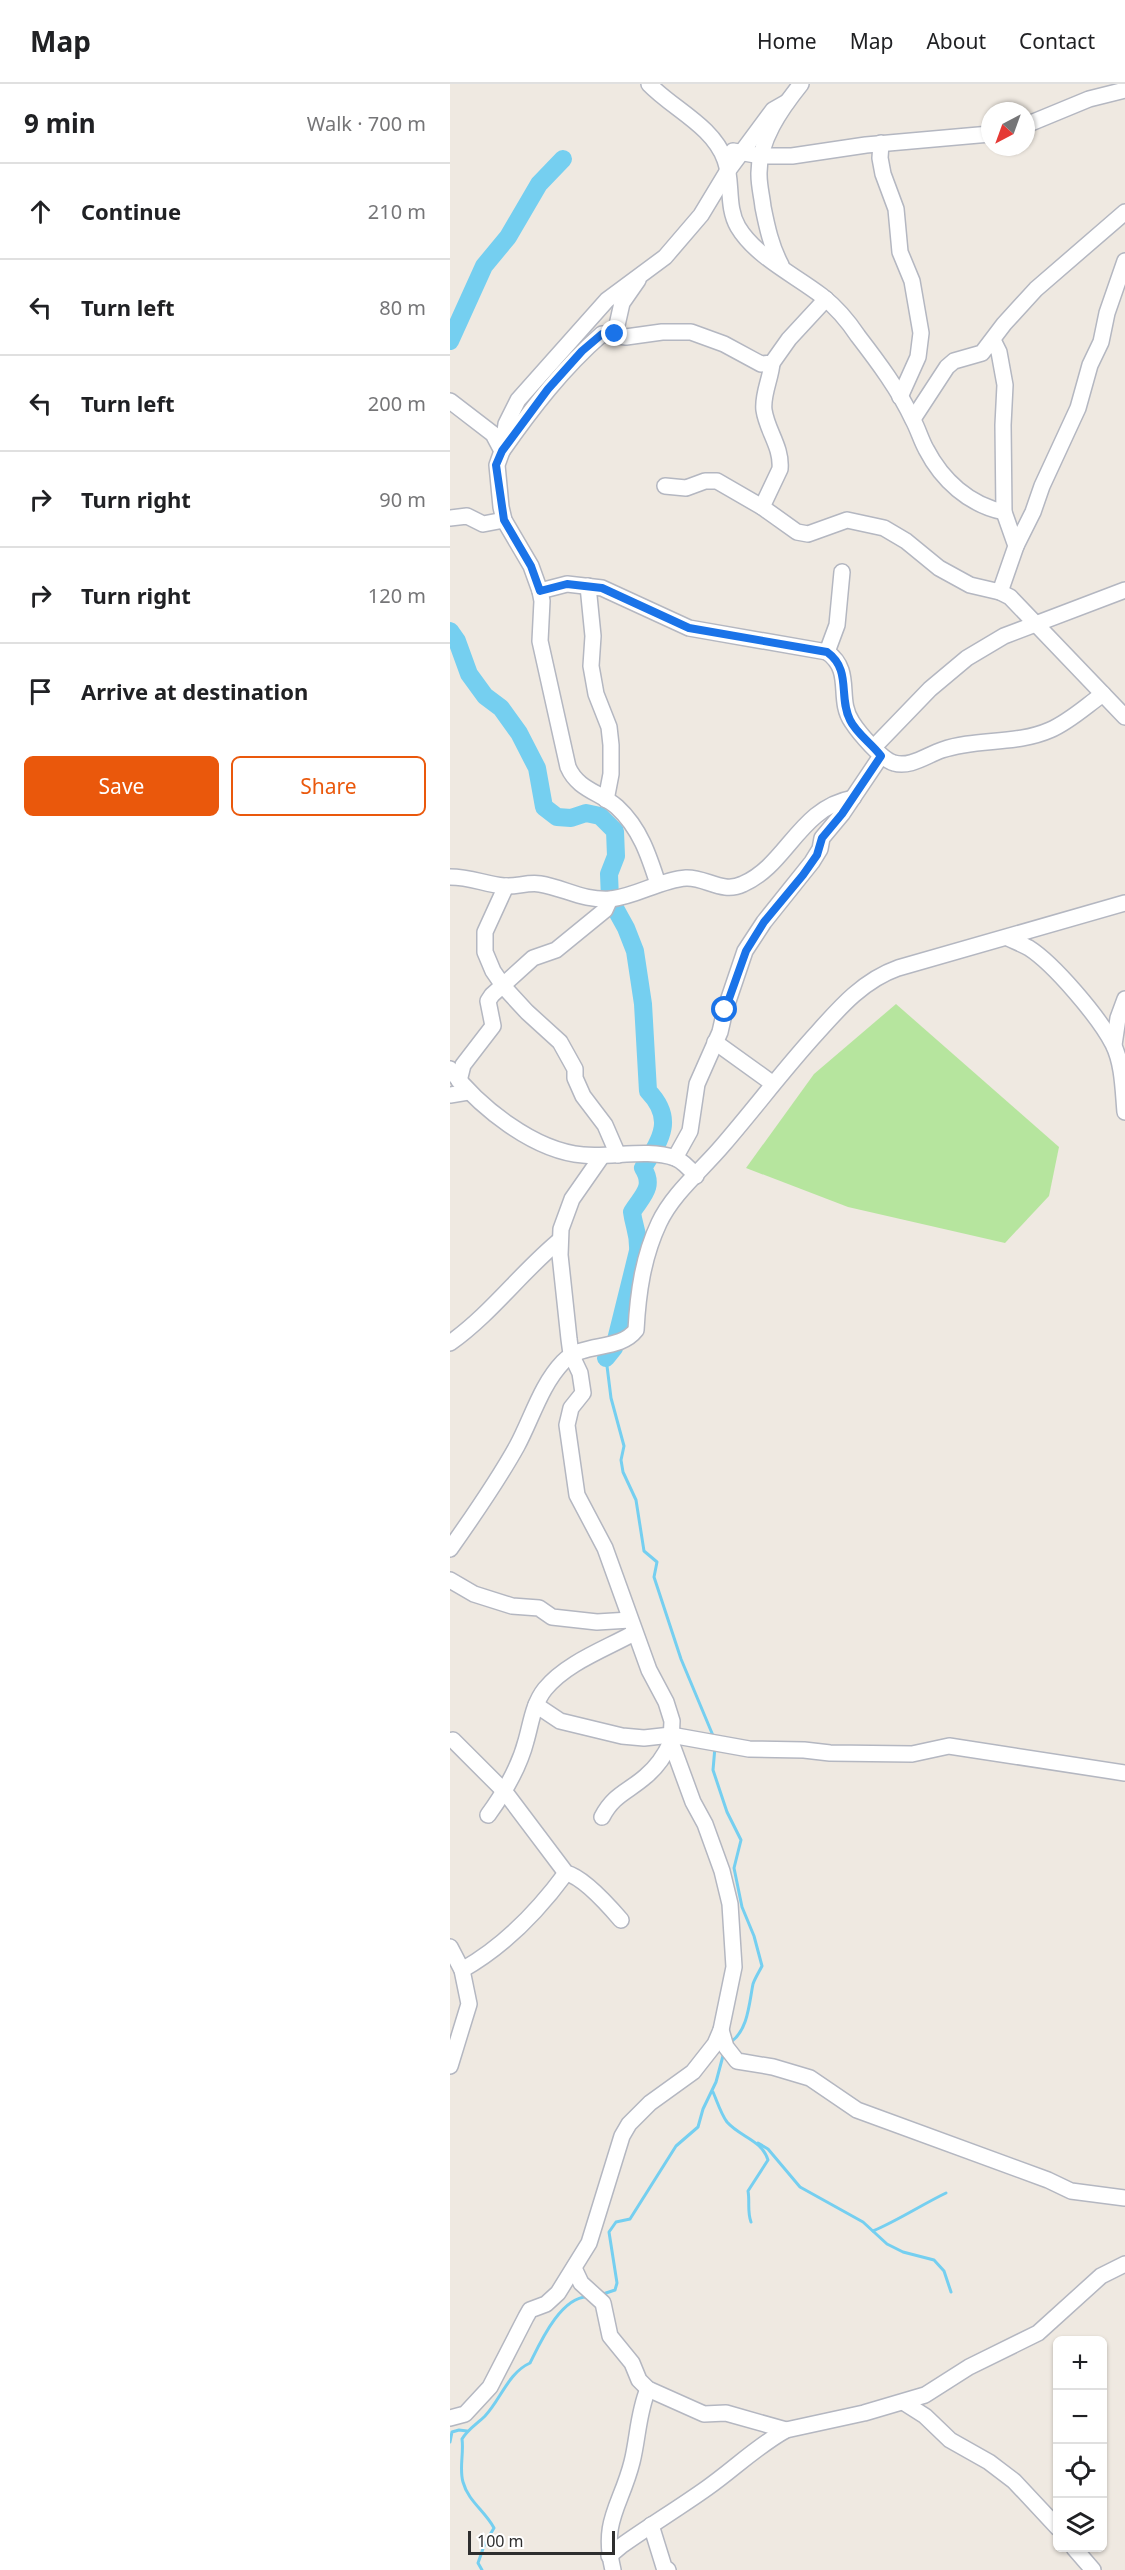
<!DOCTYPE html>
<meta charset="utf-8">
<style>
body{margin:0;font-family:"Noto Sans",sans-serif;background:#f6f6f6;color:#202124}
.controls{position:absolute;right:18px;bottom:18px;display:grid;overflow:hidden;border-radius:9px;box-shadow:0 2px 4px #0004}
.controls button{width:54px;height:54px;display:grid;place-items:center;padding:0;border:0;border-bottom:2px solid #e0e0e0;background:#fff;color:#202124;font:30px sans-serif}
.compass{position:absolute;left:531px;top:18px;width:54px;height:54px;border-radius:50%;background:#fff;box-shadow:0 2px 4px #0004;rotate:221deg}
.scale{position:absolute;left:18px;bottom:15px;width:147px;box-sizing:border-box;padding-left:6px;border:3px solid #2e2e2e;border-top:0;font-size:16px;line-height:21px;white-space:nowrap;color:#2e2e2e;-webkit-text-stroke:4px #fff;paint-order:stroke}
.stop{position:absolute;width:18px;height:18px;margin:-14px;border:4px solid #1a73e8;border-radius:50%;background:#fff}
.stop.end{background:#1a73e8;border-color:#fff;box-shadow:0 2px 6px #0008}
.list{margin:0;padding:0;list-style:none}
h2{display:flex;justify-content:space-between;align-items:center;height:78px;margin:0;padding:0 24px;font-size:26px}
h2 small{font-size:20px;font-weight:400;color:#757577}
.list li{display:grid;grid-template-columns:39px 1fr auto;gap:18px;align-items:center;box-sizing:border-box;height:96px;padding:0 24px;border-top:2px solid #e0e0e0}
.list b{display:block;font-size:22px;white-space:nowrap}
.list em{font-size:20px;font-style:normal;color:#757577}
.actions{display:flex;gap:12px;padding:18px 24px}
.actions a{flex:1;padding:14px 0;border:2px solid #ea580c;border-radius:9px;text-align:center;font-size:21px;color:#ea580c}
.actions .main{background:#ea580c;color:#fff}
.icon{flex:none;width:33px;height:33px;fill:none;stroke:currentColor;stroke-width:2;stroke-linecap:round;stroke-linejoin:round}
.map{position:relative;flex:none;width:675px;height:2486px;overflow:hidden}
header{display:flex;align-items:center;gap:36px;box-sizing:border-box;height:84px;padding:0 30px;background:#fff;border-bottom:2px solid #e0e0e0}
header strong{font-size:28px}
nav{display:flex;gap:33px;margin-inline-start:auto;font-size:21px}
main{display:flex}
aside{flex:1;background:#fff}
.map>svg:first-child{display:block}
</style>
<header>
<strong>Map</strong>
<nav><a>Home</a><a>Map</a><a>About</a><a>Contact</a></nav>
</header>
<main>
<aside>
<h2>9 min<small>Walk · 700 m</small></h2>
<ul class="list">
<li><svg class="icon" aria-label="ahead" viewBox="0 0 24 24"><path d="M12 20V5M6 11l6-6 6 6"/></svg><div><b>Continue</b></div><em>210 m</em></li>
<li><svg class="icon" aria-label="left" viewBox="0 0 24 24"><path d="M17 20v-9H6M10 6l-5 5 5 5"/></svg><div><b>Turn left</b></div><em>80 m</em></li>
<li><svg class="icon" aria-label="left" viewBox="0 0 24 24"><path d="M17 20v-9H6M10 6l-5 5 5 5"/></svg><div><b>Turn left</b></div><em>200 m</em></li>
<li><svg class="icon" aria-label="right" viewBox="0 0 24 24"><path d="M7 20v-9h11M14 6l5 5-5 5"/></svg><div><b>Turn right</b></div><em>90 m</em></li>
<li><svg class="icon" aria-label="right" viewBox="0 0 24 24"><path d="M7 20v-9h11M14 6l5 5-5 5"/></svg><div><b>Turn right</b></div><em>120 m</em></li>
<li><svg class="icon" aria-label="arrive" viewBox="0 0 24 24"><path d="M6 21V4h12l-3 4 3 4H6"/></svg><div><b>Arrive at destination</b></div></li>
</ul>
<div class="actions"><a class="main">Save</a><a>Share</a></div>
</aside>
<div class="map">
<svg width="675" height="2486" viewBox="0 0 675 2486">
<rect width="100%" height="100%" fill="#efe9e1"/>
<path fill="#b6e59e" d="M 446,920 L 609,1063 L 599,1112 L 555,1159 L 398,1123 L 296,1084 L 364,990 Z"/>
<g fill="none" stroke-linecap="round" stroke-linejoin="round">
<g stroke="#75cff0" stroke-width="3">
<path d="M 156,1274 L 161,1314 L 174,1362 L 171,1376 L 173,1388 L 186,1416 L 194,1467 L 207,1478 L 204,1493 L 231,1575 L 264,1654"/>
<path d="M 265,1663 L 263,1686 L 277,1728 L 291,1756 L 284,1784 L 292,1823 L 304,1852 L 312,1882 C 309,1888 305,1894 303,1900 C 299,1920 298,1946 281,1958"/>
<path d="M 263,2008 C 267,2017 271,2030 277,2038 C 290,2053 312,2056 318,2076 L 298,2107 C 300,2117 297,2128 301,2138"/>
<path d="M 308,2059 L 318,2065 L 350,2103 L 413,2138 L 437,2160 L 453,2168 L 484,2176 L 494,2187 L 501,2208"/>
<path d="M 423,2147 C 449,2136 471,2121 496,2109"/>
<path d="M 150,2211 L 165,2206 L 167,2199 L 159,2148 L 166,2138 L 180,2135 L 226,2062 L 248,2043 L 253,2025 L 266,1998 L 274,1968"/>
<path d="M 0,2358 L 2,2348 L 9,2346 L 17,2347"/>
<path d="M 32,2486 L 28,2479 L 35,2459 L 44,2444 C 35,2427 18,2417 13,2398 C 9,2385 14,2369 12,2355 C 18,2345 27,2340 35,2332 C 51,2315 58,2289 80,2279 C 90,2259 111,2212 138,2213"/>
</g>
<g stroke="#75cff0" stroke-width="18">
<path d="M 0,257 L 34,182 L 58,153 L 89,100 L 113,75"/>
<path d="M 0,547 L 7,557 L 19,590 L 35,612 L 51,624 L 69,649 L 87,684 L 94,723 L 107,733 L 121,734 L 136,729 L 150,732 L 165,747 L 166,772 L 159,790 L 160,815 L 176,844 L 185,867 L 193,920 L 198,1007 C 225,1035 211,1055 193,1084 C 205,1103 192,1112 182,1128 C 184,1144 189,1149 188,1167 L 164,1264 L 156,1274"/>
</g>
<defs>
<g id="minor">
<path d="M 199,0 C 223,25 263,42 275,76 C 283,98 276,122 288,143 C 306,173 345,191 372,212 C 386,223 398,237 408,252 C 428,278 449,306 463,336 C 468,345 471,356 476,365 C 492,396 519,421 554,428"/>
<path d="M 576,41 L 639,15 L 675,6"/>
<path d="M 431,59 L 430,74 L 433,90 L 446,125 L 450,168 L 462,197 L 471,249 L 468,273 L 450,313"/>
<path d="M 283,67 L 311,72 L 342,72 L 416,61 L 540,50"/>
<path d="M 331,181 C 321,162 317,143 313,123 C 312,113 309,102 309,91 C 308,57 331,25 351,0"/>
<path d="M 165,250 L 172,219 L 188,196"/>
<path d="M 543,256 L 549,268 L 555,301 L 553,341 L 554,428 L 566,462 L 550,508"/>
<path d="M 0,317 L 43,350 L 52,367 C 82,324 113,284 152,250 L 176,253 L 212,248 L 241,248 L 274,260 L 311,280 L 322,279 L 339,255 L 376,215"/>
<path d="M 463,335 L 497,283 L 504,277 L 532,269 L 554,240 L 586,205 L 675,128"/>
<path d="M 215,402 L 236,404 L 255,397 L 267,397 L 312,423 L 330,385 C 332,363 317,347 314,326 C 312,311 321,294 322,279"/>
<path d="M 312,423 L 347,448 L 358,450 L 397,436 L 434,444 L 456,457 L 489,484 L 520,501 L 550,508 L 560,513 L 675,633"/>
<path d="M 0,434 L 17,432 L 33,440 L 54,436"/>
<path d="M 566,462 L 583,428 L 592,402 L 628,324 L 640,281 L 651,258 L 657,229 L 675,177"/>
<path d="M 392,488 L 387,541 L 377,568 C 404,587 386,615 402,638 C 409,649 432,676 444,679 C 460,684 477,671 492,666 C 526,654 566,661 600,646 C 619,638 636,622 653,610"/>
<path d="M 138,502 L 143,552 L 141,582 L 146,610 L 159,643 L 161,661 L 161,690 L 156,716"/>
<path d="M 90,507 L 117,500 L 152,504 L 239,544 L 377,568"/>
<path d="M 424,663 L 480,605 L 517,574 L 554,552 L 675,506"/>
<path d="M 0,793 C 21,793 34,800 54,802 C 66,803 78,798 90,800 C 115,804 133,817 161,815 C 187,812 210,796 236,794 C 256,793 272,810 293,800 C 337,781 349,724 403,714"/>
<path d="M 208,800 C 199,772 190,744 167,723 C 150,708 128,706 118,683 L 90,557 L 92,517 L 90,507 L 81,482 L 54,436 L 51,423 L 47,381 L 52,367 L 56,340 L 68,316 L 157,216 L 215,173 L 251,131 L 277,88 L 323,26 L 337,18"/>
<path d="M 56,802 L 35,848 L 35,868 L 43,887 L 54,903 L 77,928 L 110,958 L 125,985 L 125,994 L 133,1012 L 155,1041 L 168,1071"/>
<path d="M 558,854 C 564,857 572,860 579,864 C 604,880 649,933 663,960 C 673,980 673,1006 675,1028"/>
<path d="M 265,958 L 322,999"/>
<path d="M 664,961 L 668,934 L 675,915"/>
<path d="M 0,985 C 29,1023 84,1067 133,1071 C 161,1074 198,1064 225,1074 C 233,1077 240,1085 246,1092"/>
<path d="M 9,997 L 13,981 L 43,942 L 38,917 L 42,911 L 83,874 L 106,866 L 155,826 L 160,815"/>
<path d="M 0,1011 L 18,1008"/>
<path d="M 225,1074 L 240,1047 L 247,1000 L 270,948 L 275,926 L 295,867 L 314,838 L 362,778 L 370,765 L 372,754 L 392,730 L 431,672"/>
<path d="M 0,1259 C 42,1229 71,1188 110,1156"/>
<path d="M 0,1465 C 24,1431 47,1398 67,1362 C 82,1334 91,1301 113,1278 C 133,1257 169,1268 186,1246 C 188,1209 193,1173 209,1139 C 223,1109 252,1086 273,1061 C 305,1024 334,985 367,949 C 391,922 414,896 448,884 L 675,819"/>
<path d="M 0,1496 L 24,1510 L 62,1522 L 89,1524 L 102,1533 L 147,1538 L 180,1536"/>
<path d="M 86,1621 L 110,1637 L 172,1652 L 194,1654 L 221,1651 L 299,1665 L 354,1666 L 380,1669 L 462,1670 L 499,1662 L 675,1689"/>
<path d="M 3,1656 L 55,1708 L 116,1789 C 133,1793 159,1822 171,1836"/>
<path d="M 38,1731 C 54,1709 69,1684 76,1657 C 81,1640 83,1620 95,1605 C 116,1579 155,1565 184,1549"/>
<path d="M 152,1733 C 164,1710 178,1708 196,1692 C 208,1682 215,1671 221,1658"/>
<path d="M 0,1863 L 12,1886 L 19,1920 L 0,1982"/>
<path d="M 12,1886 C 53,1863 88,1827 116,1789"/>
<path d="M 271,1946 L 276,1963 L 287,1977 L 323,1983 L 360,1994 L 407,2026 L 598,2096 L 621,2107 L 675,2114"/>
<path d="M 124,2184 L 131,2199 L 153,2219 L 160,2252 L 182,2279 L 189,2296 L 198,2305 L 254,2330 L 276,2329 L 336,2346"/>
<path d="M 453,2318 L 475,2332 L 500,2356 L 539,2378 L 564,2397 L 608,2444"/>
<path d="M 0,2334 L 15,2330 L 40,2303 L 76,2233 L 80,2226 L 96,2220 L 108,2209 L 139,2159 L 172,2052 L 179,2040 L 200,2019 L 243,1988 L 265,1960 L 271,1946 L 284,1883 L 280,1820 L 272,1787 L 255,1740 L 243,1718 L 228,1677 L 221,1658 L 222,1637 L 216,1618 L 199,1586 L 155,1464 L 127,1411 L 117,1341 L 121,1324 L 133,1309 L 130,1289 L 121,1270 L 119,1255 L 110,1171 L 111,1145 L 122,1115 L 152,1072"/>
<path d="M 201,2441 L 214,2483 L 218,2486"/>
<path d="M 624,2464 L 643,2486"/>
<path d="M 159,2472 L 171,2462 C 199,2442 229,2424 257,2404 C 284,2385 307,2362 336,2346 L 414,2329 L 475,2311 L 519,2283 L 588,2249 L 651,2192 L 675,2180"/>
<path d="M 163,2486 C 151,2436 171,2422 182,2378 C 188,2354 188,2329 198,2305"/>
</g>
</defs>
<use href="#minor" stroke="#b4b7c1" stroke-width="18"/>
<use href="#minor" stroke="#fff" stroke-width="15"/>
</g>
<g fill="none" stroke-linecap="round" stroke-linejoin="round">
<path stroke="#1a73e8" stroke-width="8" d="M 165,250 L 152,250 L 132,267 L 98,305 L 52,367 L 46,381 L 54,436 L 81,482 L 90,507 L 117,500 L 152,504 L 239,544 L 377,568 C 402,586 388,612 400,636 C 406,649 422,660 431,672 L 392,730 L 372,754 L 367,771 L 353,791 L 314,838 L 296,867 L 275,926"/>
</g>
</svg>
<div class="controls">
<button>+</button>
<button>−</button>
<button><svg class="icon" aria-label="locate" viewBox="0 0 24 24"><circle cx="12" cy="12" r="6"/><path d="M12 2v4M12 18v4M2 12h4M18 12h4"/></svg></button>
<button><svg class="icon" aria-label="layers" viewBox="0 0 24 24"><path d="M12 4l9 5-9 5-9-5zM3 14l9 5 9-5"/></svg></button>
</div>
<svg class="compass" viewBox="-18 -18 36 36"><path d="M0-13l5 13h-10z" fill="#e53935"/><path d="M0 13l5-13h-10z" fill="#757577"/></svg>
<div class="scale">100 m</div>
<div class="stop" style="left:275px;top:926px"></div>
<div class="stop end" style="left:165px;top:250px"></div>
</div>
</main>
